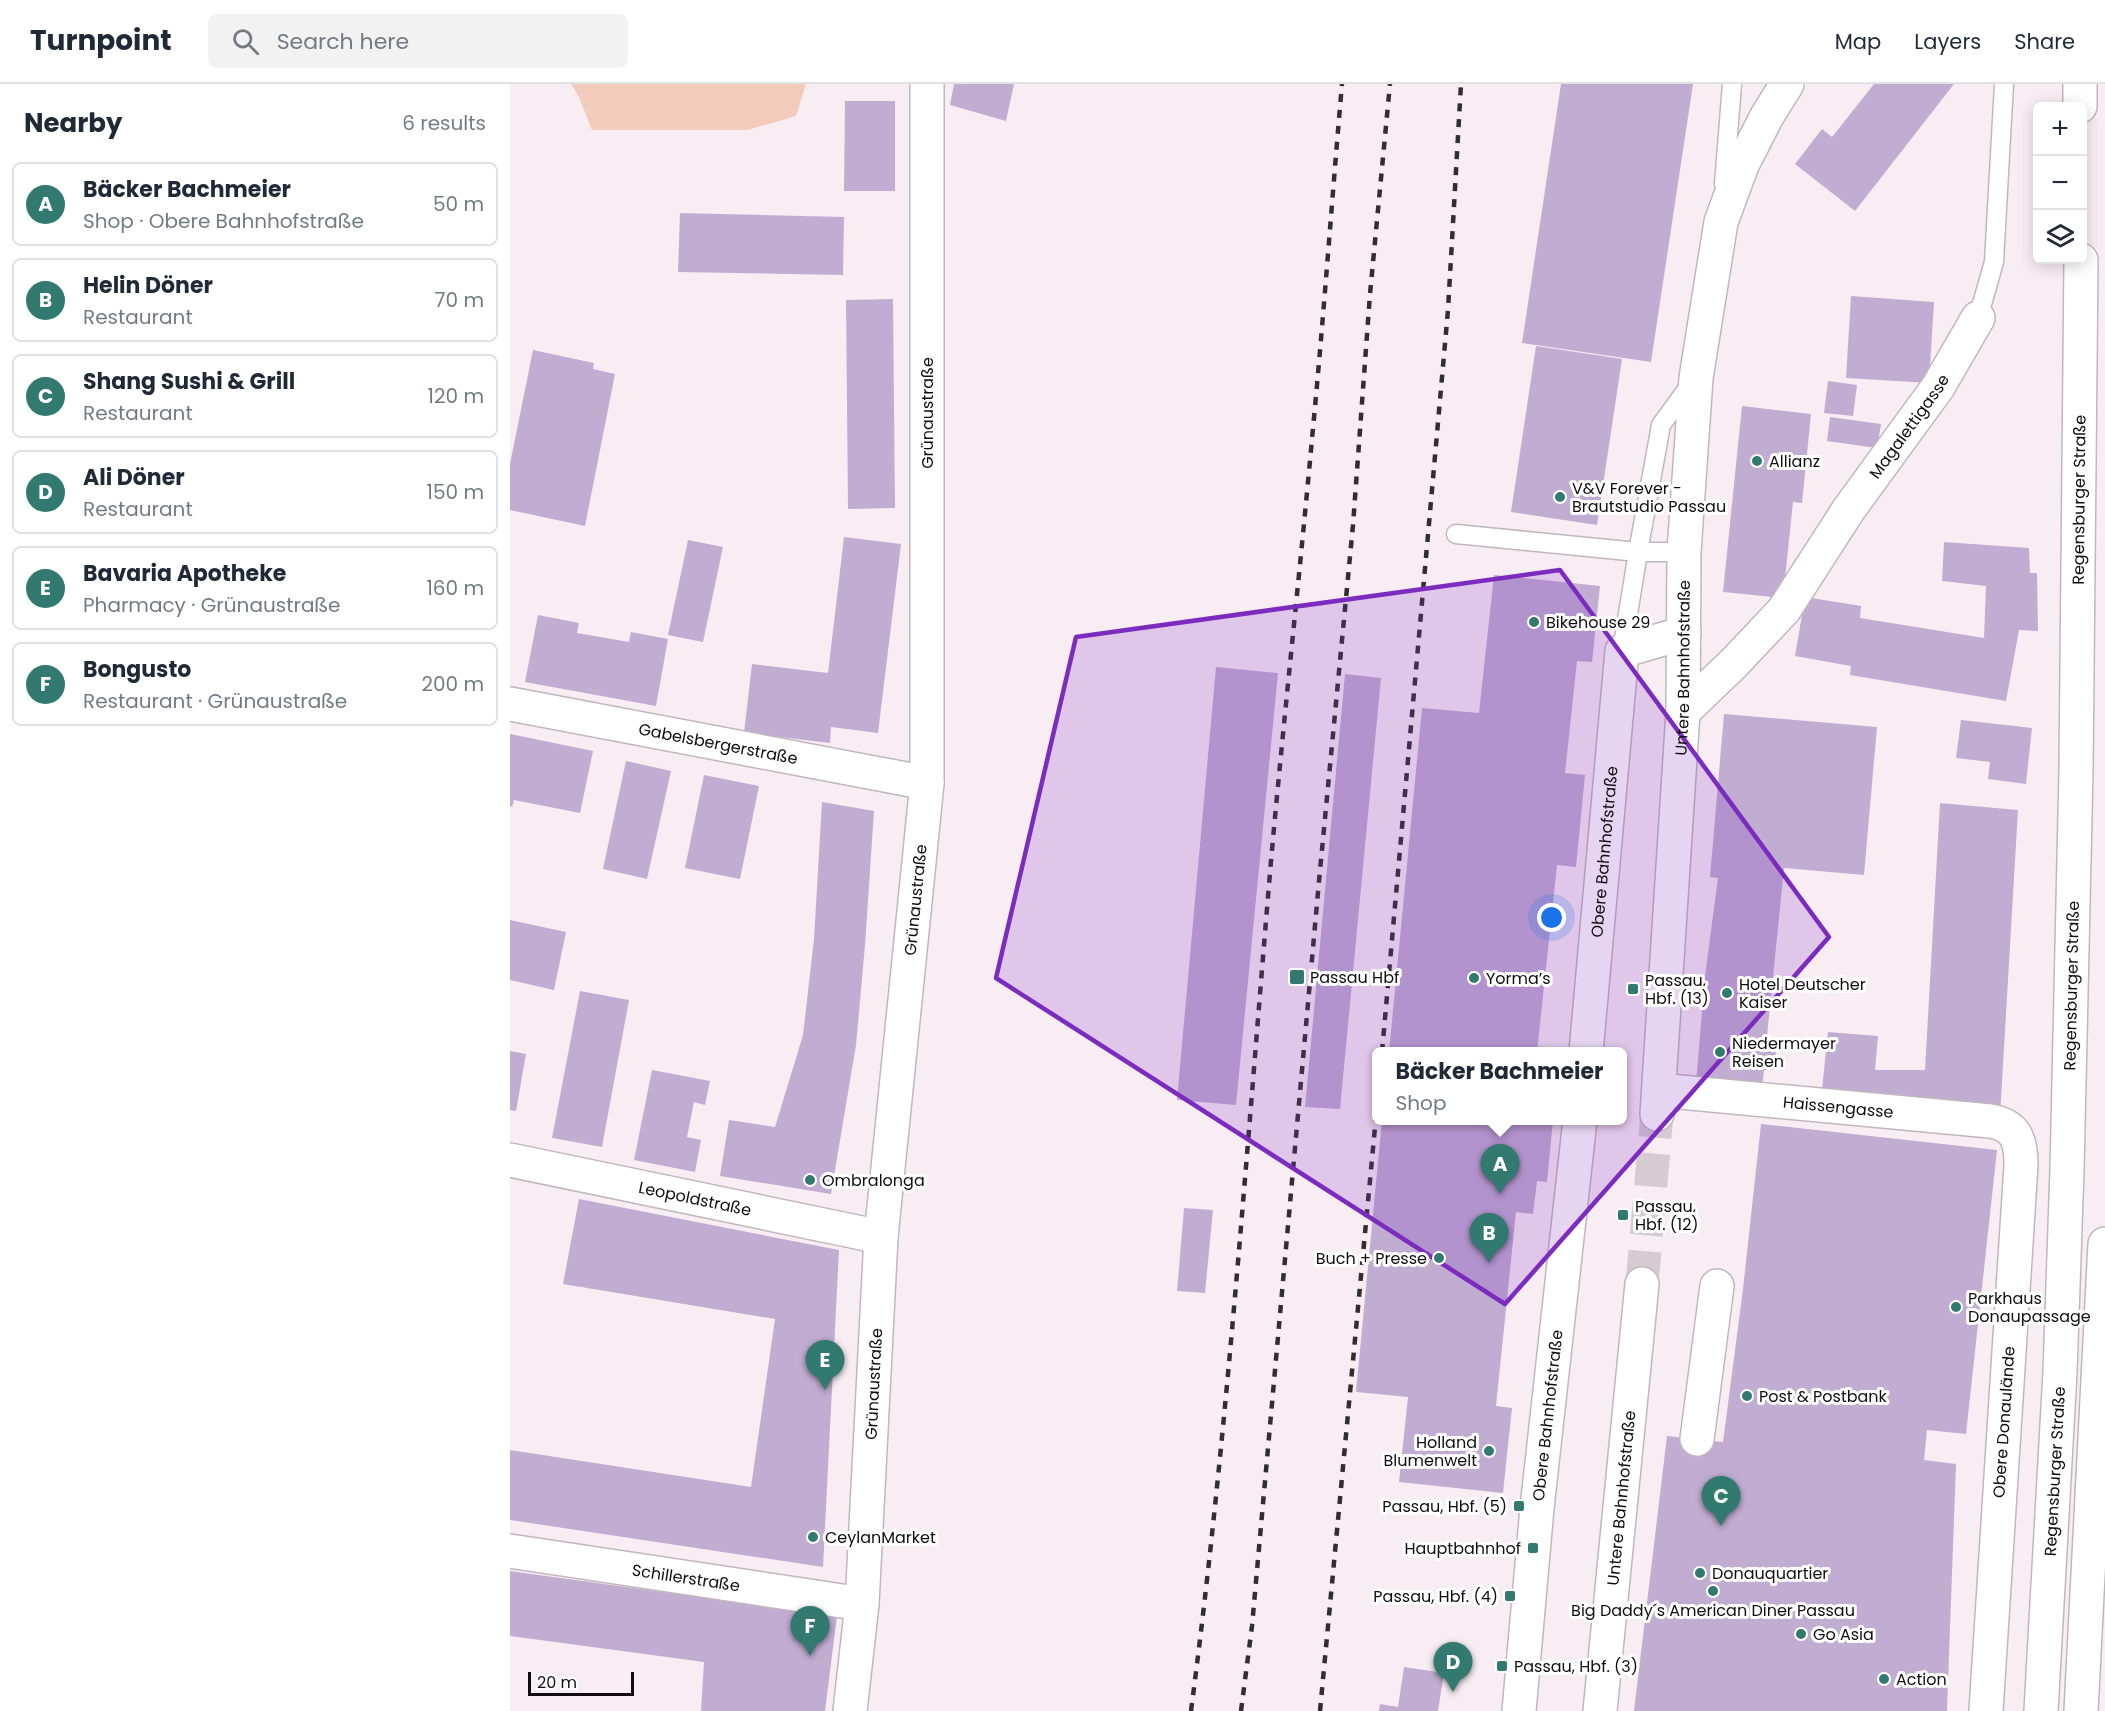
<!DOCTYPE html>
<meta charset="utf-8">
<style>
body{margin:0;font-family:Poppins,sans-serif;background:#f2f2f3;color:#1f2937}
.controls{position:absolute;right:18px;top:18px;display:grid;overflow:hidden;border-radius:9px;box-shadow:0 3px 15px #0003}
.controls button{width:54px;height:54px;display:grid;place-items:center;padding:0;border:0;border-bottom:2px solid #e0e1e3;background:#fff;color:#1f2937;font:30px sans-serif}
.scale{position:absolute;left:18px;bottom:15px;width:106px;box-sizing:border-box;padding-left:6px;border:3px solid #110d0f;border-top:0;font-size:16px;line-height:21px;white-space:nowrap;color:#110d0f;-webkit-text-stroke:4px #fff;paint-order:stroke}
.you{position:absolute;left:1042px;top:834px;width:21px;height:21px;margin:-15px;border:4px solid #fff;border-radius:50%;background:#1a73e8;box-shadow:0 0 0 9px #1a73e833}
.badge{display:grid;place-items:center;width:39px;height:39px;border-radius:50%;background:#327970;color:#fff;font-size:20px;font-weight:700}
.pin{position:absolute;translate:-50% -50px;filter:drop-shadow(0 2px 3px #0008)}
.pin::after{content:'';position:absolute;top:32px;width:21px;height:18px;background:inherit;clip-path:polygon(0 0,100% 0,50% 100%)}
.popup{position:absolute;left:862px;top:963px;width:255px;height:78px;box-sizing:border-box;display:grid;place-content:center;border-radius:9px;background:#fff;filter:drop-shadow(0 2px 4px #0005);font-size:20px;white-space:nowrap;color:#747a83}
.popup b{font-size:22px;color:#1f2937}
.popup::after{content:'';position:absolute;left:50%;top:100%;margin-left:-12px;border:12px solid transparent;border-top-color:#fff}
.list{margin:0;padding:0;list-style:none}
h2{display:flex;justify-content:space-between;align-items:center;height:78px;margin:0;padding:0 24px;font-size:26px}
h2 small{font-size:20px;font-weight:400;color:#747a83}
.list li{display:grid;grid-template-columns:39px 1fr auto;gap:18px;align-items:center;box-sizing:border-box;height:84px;margin:0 12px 12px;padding:0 12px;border:2px solid #e0e1e3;border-radius:9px}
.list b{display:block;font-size:22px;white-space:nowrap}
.list p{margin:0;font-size:20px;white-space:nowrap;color:#747a83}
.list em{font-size:20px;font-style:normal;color:#747a83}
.icon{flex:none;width:33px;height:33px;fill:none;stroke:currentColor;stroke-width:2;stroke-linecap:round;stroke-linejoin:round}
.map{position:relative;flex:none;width:1595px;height:1627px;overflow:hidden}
header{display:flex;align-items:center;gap:36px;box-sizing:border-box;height:84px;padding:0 30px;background:#fff;border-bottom:2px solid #e0e1e3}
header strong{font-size:28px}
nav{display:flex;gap:33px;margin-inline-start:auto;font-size:21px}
.search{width:420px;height:54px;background:#f2f2f3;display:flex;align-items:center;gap:15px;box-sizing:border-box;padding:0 21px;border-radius:9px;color:#747a83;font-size:22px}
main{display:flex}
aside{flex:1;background:#fff}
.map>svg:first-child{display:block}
</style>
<header>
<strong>Turnpoint</strong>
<div class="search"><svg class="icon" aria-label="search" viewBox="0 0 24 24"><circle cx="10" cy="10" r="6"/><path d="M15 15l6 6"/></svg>Search here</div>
<nav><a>Map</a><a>Layers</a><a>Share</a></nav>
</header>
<main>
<aside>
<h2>Nearby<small>6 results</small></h2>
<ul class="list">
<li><span class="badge">A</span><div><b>Bäcker Bachmeier</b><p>Shop · Obere Bahnhofstraße</p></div><em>50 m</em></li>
<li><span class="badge">B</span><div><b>Helin Döner</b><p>Restaurant</p></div><em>70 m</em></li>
<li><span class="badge">C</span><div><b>Shang Sushi &amp; Grill</b><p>Restaurant</p></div><em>120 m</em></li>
<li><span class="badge">D</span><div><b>Ali Döner</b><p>Restaurant</p></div><em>150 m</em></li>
<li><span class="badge">E</span><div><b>Bavaria Apotheke</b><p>Pharmacy · Grünaustraße</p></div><em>160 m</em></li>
<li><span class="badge">F</span><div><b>Bongusto</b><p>Restaurant · Grünaustraße</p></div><em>200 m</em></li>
</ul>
</aside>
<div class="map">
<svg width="1595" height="1627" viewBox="0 0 1595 1627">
<rect width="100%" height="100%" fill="#f9edf4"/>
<path fill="#f2cbba" d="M 61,0 L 296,0 L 286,32 L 238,46 L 82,46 L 68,11 Z"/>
<g fill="#c1add2">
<path d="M 444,0 L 504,0 L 496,37 L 440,21 Z"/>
<path d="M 1051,0 L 1183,0 L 1141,278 L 1012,259 Z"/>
<path d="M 1364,0 L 1444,0 L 1345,127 L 1285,80 L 1312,45 L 1322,53 Z"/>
<path d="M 335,17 L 385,17 L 385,107 L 334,107 Z"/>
<path d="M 170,129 L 334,133 L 333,191 L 168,188 Z"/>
<path d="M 1341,212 L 1424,218 L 1419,299 L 1336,294 Z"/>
<path d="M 383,215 L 385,424 L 338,425 L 336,216 Z"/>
<path d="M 1026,262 L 1112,275 L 1087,441 L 1001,428 Z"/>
<path d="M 23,266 L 84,279 L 83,285 L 105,290 L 75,442 L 0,426 L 0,380 Z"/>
<path d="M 1318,297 L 1347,301 L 1343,332 L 1314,329 Z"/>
<path d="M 1232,322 L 1301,330 L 1292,419 L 1283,418 L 1273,514 L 1213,508 Z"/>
<path d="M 1320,333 L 1371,340 L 1367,364 L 1317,357 Z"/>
<path d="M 334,453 L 391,460 L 368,649 L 321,643 L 320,659 L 234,649 L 242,580 L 318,589 Z"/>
<path d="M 178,456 L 213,463 L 193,558 L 158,551 Z"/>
<path d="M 1434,458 L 1519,464 L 1520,489 L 1527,489 L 1528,547 L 1509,546 L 1496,617 L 1340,591 L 1341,582 L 1285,572 L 1295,513 L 1351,522 L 1350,534 L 1474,554 L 1476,502 L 1432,497 Z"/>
<path d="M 984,491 L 1090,502 L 1082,578 L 1067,577 L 1055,689 L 1075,691 L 1066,783 L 1047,781 L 1027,968 L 879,968 L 912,624 L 969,629 Z"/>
<path d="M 28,531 L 69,539 L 67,549 L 119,558 L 121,548 L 158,555 L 146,622 L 15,598 Z"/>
<path d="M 706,583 L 768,589 L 726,1021 L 667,1016 Z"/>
<path d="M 835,590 L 871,594 L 830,1025 L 795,1023 Z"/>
<path d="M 1214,630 L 1367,643 L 1354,791 L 1274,784 L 1256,962 L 1266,962 L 1265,986 L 1254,986 L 1252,1005 L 1186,999 L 1195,892 L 1208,794 L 1200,793 Z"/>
<path d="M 1451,636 L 1522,644 L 1516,700 L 1478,695 L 1480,678 L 1446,674 Z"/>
<path d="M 0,650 L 83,667 L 70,729 L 4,716 L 2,723 L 0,722 Z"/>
<path d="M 116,677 L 161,687 L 137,795 L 93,785 Z"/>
<path d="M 194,691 L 249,702 L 230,795 L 175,784 Z"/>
<path d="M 312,718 L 364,727 L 355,861 L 346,961 L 321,1110 L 210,1092 L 219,1036 L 265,1043 L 293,951 L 304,855 Z"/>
<path d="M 1430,719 L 1508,726 L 1490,1032 L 1311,1015 L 1318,948 L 1368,952 L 1365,986 L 1415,986 Z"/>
<path d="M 0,836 L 56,848 L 44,906 L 0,896 Z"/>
<path d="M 70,907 L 119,916 L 92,1063 L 42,1054 Z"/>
<path d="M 0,967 L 16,970 L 6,1027 L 0,1026 Z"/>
<path d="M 142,986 L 200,997 L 195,1021 L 184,1018 L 177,1053 L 191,1056 L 185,1088 L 124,1076 Z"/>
<path d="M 872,1036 L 1043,1036 L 1037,1098 L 1027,1097 L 1023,1130 L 1006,1128 L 986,1322 L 1002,1324 L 993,1409 L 889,1398 L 898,1313 L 846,1308 Z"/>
<path d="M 1251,1040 L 1487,1066 L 1456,1350 L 1417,1346 L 1414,1376 L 1446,1380 L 1437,1627 L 1124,1627 L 1157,1352 L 1213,1358 L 1233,1205 Z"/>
<path d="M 69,1115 L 329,1166 L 313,1483 L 0,1436 L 0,1366 L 241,1403 L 265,1235 L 53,1200 Z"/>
<path d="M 674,1124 L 703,1126 L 695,1209 L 667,1207 Z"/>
<path d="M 0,1487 L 327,1532 L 315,1627 L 191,1627 L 194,1578 L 0,1552 Z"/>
<path d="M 894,1583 L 934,1589 L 928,1627 L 869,1627 L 870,1620 L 888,1623 Z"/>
</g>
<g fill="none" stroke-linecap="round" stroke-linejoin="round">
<path stroke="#d6cbd2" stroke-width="33" stroke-dasharray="33 16" stroke-linecap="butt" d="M 1132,1200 L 1147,1030"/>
<defs>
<g id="lane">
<path d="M 1214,100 L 1222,0"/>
<path d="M 1468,234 L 1484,178 L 1494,0"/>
<path d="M 946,450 L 1128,468 L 1151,341 L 1181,300"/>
<path d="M 1112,567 L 1128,468 L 1174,468"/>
</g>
<g id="street">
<path id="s1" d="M 0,620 L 417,699"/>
<path id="s2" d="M 1173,628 L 1225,578 L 1274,526 L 1339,425 L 1428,303 L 1468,234"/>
<path id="s3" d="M 1076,968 L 1112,567 L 1174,549"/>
<path id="s4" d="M 1149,1006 L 1480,1037 C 1506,1041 1511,1056 1511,1081 L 1476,1627"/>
<path id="s5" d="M 1147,1030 L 1173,628 L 1174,468 L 1186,294 L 1211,138 L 1232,81 L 1257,32 L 1277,0"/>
<path id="s6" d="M 0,1076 L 371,1153"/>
<path d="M 1187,1355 L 1207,1202"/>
<path id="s7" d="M 0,1467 L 352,1520"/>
<path id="s8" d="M 340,1627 L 352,1520 L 371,1153 L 417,699 L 417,0"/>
<path id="s9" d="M 1009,1627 L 1027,1424 L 1070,1036"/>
<path id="s10" d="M 1090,1627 L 1132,1200"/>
</g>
<g id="primary">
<path d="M 1570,0 L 1570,22"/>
<path id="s11" d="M 1531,1627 L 1550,1288 L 1557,1086 L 1566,687 L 1571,176"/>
<path d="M 1571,1627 L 1595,1160"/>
</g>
</defs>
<use href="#lane" stroke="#c2b6bd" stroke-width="21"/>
<use href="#street" stroke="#c2b6bd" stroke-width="36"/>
<use href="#primary" stroke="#c2b6bd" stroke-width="36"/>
<use href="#lane" stroke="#fff" stroke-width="18"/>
<use href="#street" stroke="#fff" stroke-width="33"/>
<use href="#primary" stroke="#fff" stroke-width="33"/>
<g stroke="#332d30" stroke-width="4.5" stroke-dasharray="8 8" stroke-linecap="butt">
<path d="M 872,968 L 938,226 L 951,0"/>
<path d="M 681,1627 C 718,1345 737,1060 761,777 C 774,632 790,488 803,344 C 814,229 822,114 832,0"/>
<path d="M 731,1627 L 742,1542 L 809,797 L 843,441 L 860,210 L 880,0"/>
<path d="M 810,1627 L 867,1022"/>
</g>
</g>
<path fill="#7b2cbf" fill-opacity="0.2" stroke="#7b2cbf" stroke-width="4.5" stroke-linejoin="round" d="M 1050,486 L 1319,853 L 995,1220 L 486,894 L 566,553 Z"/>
<g fill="#327970" stroke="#fff" stroke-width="2">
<circle cx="1247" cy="377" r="6"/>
<circle cx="1050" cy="413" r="6"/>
<circle cx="1024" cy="538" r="6"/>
<rect x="779" y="885" width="16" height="16" rx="3"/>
<circle cx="964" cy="894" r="6"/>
<rect x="1117" y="899" width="12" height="12" rx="3"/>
<circle cx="1217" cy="909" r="6"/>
<circle cx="1210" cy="968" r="6"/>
<circle cx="300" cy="1096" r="6"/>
<rect x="1107" y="1125" width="12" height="12" rx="3"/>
<circle cx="929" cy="1174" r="6"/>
<circle cx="1446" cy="1223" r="6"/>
<circle cx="1237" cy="1312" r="6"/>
<circle cx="979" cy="1367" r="6"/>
<rect x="1003" y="1416" width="12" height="12" rx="3"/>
<circle cx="303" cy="1453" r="6"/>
<rect x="1017" y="1458" width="12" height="12" rx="3"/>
<circle cx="1190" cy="1489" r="6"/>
<circle cx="1203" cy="1507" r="6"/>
<rect x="994" y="1506" width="12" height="12" rx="3"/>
<circle cx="1291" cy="1550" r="6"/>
<rect x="986" y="1576" width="12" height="12" rx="3"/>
<circle cx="1374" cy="1595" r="6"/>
</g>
<g text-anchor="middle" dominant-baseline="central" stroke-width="6" stroke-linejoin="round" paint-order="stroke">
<g font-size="16" fill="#110d0f" stroke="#fff">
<text transform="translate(417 329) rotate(-90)">Grünaustraße</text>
<text stroke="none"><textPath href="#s2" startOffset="366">Magalettigasse</textPath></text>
<text stroke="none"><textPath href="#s11" startOffset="1212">Regensburger Straße</textPath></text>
<text stroke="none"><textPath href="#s5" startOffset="447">Untere Bahnhofstraße</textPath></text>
<text stroke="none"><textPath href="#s1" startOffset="212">Gabelsbergerstraße</textPath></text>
<text stroke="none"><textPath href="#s3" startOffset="201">Obere Bahnhofstraße</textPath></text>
<text stroke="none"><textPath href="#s8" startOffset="814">Grünaustraße</textPath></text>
<text stroke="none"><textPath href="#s11" startOffset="726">Regensburger Straße</textPath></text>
<text stroke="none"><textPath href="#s4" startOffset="180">Haissengasse</textPath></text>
<text stroke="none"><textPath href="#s6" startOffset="189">Leopoldstraße</textPath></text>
<text stroke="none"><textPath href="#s8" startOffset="328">Grünaustraße</textPath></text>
<text stroke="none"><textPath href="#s9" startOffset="297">Obere Bahnhofstraße</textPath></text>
<text transform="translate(1494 1338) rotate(-86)">Obere Donaulände</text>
<text stroke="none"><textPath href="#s11" startOffset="240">Regensburger Straße</textPath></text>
<text stroke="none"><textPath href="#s10" startOffset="214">Untere Bahnhofstraße</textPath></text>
<text stroke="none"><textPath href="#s7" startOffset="178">Schillerstraße</textPath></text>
</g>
<g font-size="16" fill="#110d0f" stroke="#fff" text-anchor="start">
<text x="1259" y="377">Allianz</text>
<text x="1062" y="404">V&amp;V Forever -<tspan x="1062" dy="18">Brautstudio Passau</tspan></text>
<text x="1036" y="538">Bikehouse 29</text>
<text x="800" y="893">Passau Hbf</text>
<text x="976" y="894">Yorma’s</text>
<text x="1135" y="896">Passau,<tspan x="1135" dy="18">Hbf. (13)</tspan></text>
<text x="1229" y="900">Hotel Deutscher<tspan x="1229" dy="18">Kaiser</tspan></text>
<text x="1222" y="959">Niedermayer<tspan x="1222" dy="18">Reisen</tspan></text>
<text x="312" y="1096">Ombralonga</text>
<text x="1125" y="1122">Passau,<tspan x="1125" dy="18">Hbf. (12)</tspan></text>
<text x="917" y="1174" text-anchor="end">Buch + Presse</text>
<text x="1458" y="1214">Parkhaus<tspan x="1458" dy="18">Donaupassage</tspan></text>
<text x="1249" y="1312">Post &amp; Postbank</text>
<text x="967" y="1358" text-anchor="end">Holland<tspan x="967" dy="18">Blumenwelt</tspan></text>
<text x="997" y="1422" text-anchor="end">Passau, Hbf. (5)</text>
<text x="315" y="1453">CeylanMarket</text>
<text x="1011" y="1464" text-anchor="end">Hauptbahnhof</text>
<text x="1202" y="1489">Donauquartier</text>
<text x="988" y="1512" text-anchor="end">Passau, Hbf. (4)</text>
<text x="1203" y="1526" text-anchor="middle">Big Daddy´s American Diner Passau</text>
<text x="1303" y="1550">Go Asia</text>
<text x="1004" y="1582">Passau, Hbf. (3)</text>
<text x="1386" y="1595">Action</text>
</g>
</g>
</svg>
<div class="controls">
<button>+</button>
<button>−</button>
<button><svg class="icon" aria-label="layers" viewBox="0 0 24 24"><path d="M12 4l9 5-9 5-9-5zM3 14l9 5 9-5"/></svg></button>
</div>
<div class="scale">20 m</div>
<div class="you"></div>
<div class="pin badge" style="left:990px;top:1110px">A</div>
<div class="popup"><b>Bäcker Bachmeier</b>Shop</div>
<div class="pin badge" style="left:979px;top:1179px">B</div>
<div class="pin badge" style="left:1211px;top:1442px">C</div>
<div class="pin badge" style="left:943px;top:1608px">D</div>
<div class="pin badge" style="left:315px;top:1306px">E</div>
<div class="pin badge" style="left:300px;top:1572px">F</div>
</div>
</main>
